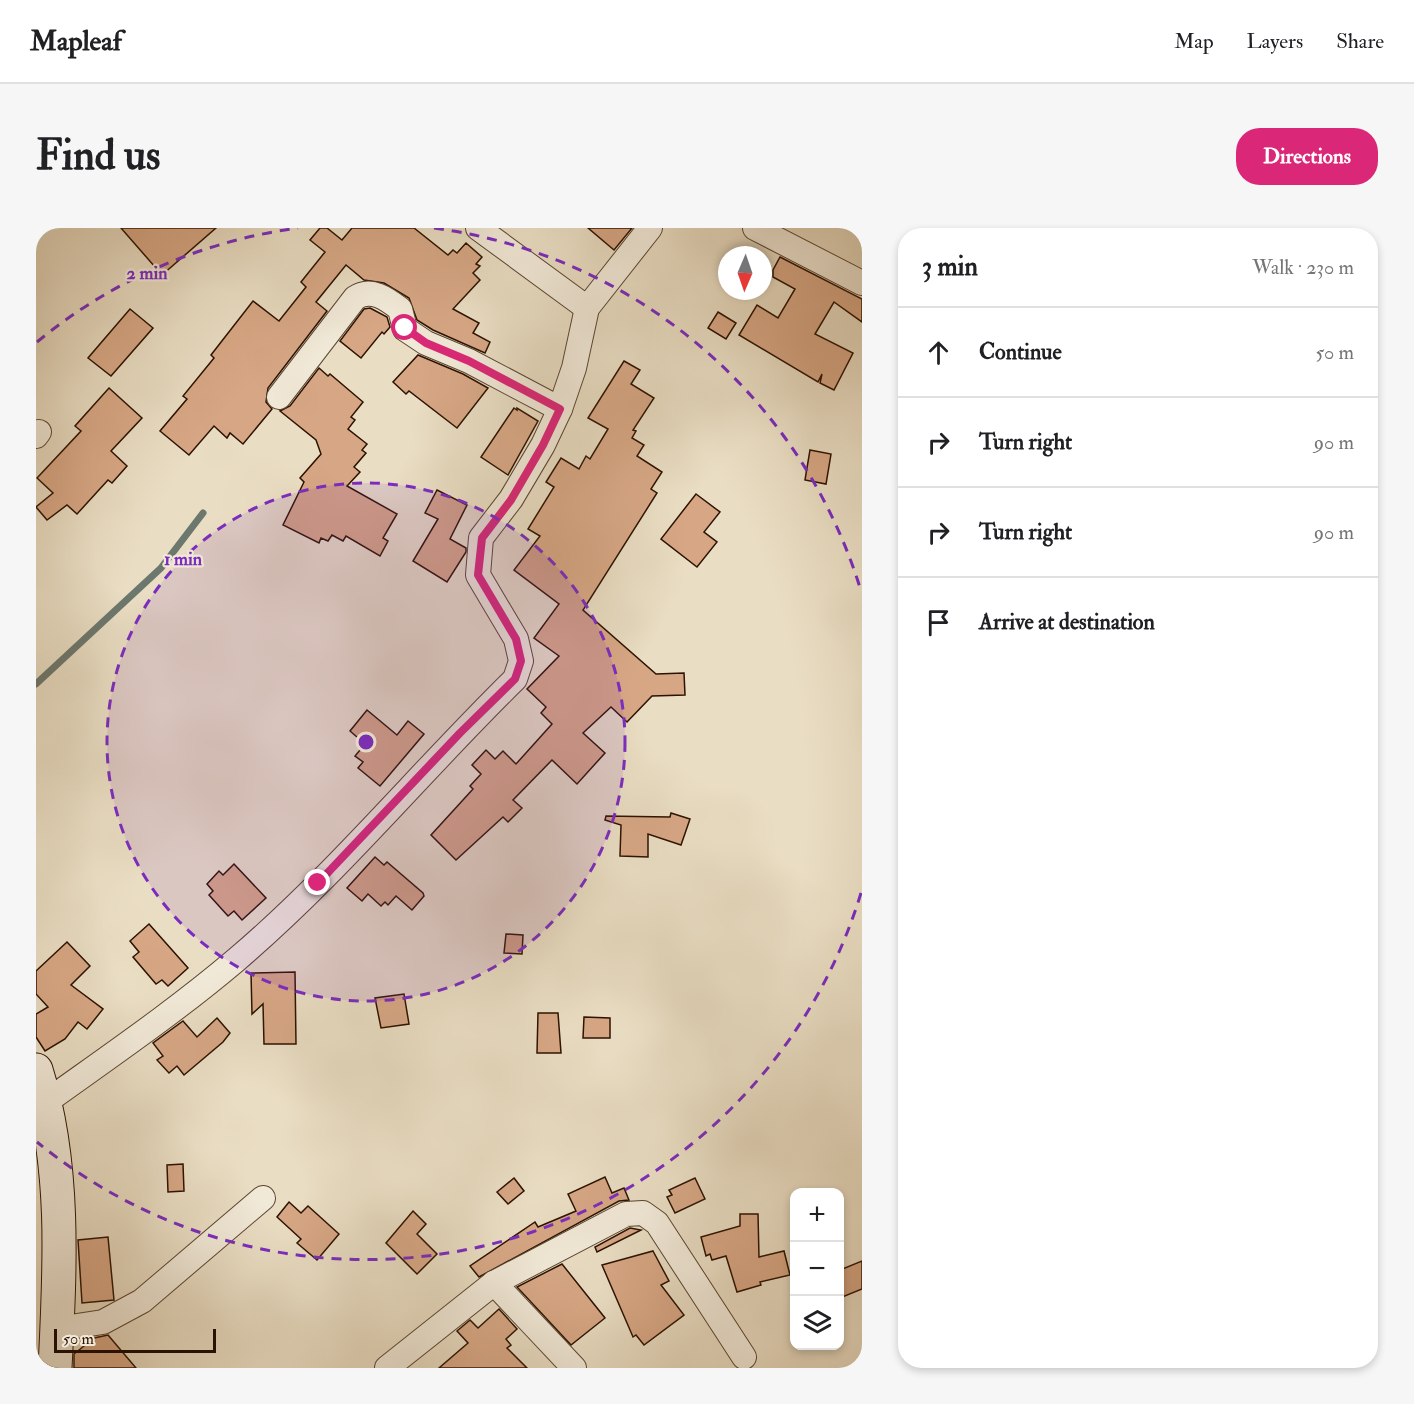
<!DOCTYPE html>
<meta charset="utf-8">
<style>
body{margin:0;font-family:"IM FELL Double Pica",serif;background:#f6f6f6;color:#202124}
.controls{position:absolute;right:18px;bottom:18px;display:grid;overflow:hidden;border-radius:12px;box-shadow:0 3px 9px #0003}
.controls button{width:54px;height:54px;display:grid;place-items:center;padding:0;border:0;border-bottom:2px solid #e0e0e0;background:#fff;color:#202124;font:30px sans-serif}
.compass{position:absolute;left:682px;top:18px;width:54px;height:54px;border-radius:50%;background:#fff;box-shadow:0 3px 9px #0003;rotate:182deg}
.scale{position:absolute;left:18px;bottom:15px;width:162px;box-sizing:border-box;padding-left:6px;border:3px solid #2c1200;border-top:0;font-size:16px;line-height:21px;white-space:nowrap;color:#2c1200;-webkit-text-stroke:4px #f1e9d8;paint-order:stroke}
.stop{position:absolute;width:18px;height:18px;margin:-14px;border:4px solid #db2777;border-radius:50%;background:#fff}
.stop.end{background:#db2777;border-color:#fff;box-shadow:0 2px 6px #0008}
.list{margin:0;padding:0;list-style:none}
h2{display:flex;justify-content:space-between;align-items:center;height:78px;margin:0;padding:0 24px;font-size:26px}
h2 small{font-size:20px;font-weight:400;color:#757577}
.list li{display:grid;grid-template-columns:39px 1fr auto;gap:18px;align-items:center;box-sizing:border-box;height:90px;padding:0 24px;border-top:2px solid #e0e0e0}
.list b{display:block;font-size:22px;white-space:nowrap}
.list em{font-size:20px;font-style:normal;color:#757577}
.icon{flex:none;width:33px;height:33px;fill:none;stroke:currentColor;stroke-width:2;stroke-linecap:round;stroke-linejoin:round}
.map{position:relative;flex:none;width:826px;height:1140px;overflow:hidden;border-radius:24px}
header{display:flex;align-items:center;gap:36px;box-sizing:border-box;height:84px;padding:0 30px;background:#fff;border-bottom:2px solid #e0e0e0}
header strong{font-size:28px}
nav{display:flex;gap:33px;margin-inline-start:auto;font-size:21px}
.intro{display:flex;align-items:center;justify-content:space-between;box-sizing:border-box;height:144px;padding:0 36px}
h1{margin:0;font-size:42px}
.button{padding:15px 27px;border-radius:24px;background:#db2777;color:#fff;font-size:21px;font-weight:700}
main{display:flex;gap:36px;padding:0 36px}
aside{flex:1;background:#fff;border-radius:24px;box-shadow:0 3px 9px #0003}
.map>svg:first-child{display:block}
</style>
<header>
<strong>Mapleaf</strong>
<nav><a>Map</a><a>Layers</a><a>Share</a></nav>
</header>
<div class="intro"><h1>Find us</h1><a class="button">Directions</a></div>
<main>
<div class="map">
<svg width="826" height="1140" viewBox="0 0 826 1140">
<rect width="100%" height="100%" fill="#e9ddc3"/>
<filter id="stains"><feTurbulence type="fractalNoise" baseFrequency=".00333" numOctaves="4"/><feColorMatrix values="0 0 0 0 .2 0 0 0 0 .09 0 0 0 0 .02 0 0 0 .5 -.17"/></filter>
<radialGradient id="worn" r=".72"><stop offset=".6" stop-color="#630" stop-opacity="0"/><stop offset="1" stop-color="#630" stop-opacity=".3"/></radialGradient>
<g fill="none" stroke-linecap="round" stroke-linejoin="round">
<path stroke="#6c776d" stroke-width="7" d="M 0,456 L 125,340 L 167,285"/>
</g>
<g fill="#d7a785" stroke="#2c1200" stroke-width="1.5">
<path d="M 85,0 L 180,0 L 126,47 Z"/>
<path d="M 284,0 L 291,0 L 306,12 L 316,0 L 378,0 L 412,27 L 417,22 L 421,25 L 430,15 L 446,29 L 440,36 L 444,38 L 437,45 L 444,52 L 417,81 L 443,95 L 437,105 L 454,114 L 449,125 L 397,102 L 381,92 L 373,70 L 348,55 L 328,52 L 310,37 L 280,74 L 291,83 L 232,160 L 230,174 L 236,181 L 207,216 L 194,205 L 191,210 L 178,198 L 153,227 L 124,203 L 151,171 L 147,168 L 178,130 L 175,127 L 217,73 L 243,93 L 270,59 L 265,54 L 289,24 L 274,12 Z"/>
<path d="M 552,0 L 596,0 L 578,22 Z"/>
<path d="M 744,29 L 826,71 L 826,94 L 798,74 L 779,106 L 817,125 L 798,162 L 784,155 L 786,146 L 782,154 L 703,107 L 721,77 L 742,90 L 759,61 L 737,49 L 737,42 Z"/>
<path d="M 334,80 L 351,89 L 354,99 L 348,106 L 346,104 L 325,130 L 304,113 L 328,81 Z"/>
<path d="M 94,81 L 117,100 L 75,148 L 52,130 Z"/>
<path d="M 682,84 L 700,95 L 690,111 L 672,100 Z"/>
<path d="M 382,127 L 427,146 L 452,160 L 421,200 L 373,163 L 370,166 L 357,154 Z"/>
<path d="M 588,133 L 604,142 L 595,156 L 618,170 L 597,202 L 600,203 L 596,210 L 608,217 L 601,228 L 626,244 L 615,261 L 621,265 L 547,382 L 620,446 L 648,445 L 649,467 L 616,468 L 591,494 L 575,479 L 547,505 L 569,525 L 541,556 L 516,532 L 477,572 L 486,580 L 472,594 L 467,589 L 420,632 L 395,607 L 437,561 L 434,558 L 445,546 L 436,537 L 450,522 L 459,531 L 467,523 L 480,536 L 516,496 L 505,485 L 510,479 L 491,461 L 523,428 L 498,410 L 523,376 L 478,342 L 504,308 L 492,301 L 518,259 L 510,254 L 525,230 L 543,241 L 550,228 L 554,231 L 572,201 L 552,190 Z"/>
<path d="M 283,140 L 292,148 L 294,146 L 327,174 L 315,189 L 319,192 L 312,201 L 331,216 L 326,222 L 330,225 L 318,239 L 324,244 L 311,258 L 361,286 L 347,310 L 352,313 L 344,328 L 310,308 L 307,313 L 296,307 L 292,313 L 285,310 L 283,315 L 247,297 L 268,254 L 264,250 L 285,226 L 280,212 L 244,183 L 254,178 Z"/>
<path d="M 73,160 L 106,190 L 75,223 L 91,238 L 76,255 L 72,252 L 41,286 L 31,277 L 11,292 L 0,279 L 17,265 L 1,250 L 45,203 L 39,198 Z"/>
<path d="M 478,180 L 481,182 L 481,180 L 502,193 L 472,247 L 445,229 Z"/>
<path d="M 774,222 L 795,226 L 790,256 L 769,252 Z"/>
<path d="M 401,262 L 431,277 L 414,311 L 430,320 L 430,324 L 411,354 L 377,333 L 402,291 L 389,285 Z"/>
<path d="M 660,266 L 684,284 L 668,304 L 681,314 L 661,339 L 625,311 Z"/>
<path d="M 331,482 L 361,507 L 372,493 L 388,506 L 344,558 L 322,540 L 327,534 L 319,528 L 329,516 L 314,503 Z"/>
<path d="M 635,585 L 654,591 L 645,617 L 612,606 L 612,629 L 584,628 L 585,597 L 569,592 L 570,588 L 634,589 Z"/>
<path d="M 339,629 L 348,637 L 351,634 L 387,665 L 388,668 L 376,682 L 360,668 L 352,677 L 349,674 L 345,678 L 332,666 L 326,673 L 311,660 Z"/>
<path d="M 198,636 L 230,670 L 206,692 L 198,683 L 192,688 L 173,667 L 177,663 L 171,656 L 183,643 L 187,647 Z"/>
<path d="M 113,696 L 152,740 L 132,758 L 126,752 L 120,756 L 97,729 L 103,724 L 94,713 Z"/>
<path d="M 470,706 L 487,707 L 486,726 L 468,725 Z"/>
<path d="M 31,714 L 54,738 L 35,757 L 67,781 L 51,801 L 42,794 L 29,811 L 9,823 L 0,809 L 0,786 L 12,779 L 0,766 L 0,743 Z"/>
<path d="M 259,744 L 260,816 L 228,816 L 227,776 L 216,786 L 215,745 Z"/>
<path d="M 368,766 L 373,796 L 345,800 L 339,770 Z"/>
<path d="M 502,785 L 522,785 L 525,825 L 501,825 Z"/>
<path d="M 548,789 L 574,790 L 574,810 L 547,810 Z"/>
<path d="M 181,790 L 194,805 L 187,814 L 148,847 L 141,838 L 133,845 L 121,832 L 127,828 L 117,815 L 147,793 L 161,809 Z"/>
<path d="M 147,936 L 148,963 L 132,964 L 131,937 Z"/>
<path d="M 569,949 L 576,965 L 588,960 L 593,972 L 583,973 L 443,1049 L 434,1038 L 499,994 L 502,999 L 540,983 L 532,966 Z"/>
<path d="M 478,950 L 488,963 L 472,976 L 461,964 Z"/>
<path d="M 659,950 L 669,971 L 639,985 L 631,969 L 636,967 L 633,962 Z"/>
<path d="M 253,974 L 265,985 L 272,978 L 303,1006 L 281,1032 L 261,1015 L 265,1011 L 241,989 Z"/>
<path d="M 377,983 L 390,996 L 381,1006 L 401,1026 L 381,1046 L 350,1015 Z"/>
<path d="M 704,986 L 722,986 L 723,1029 L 748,1023 L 754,1047 L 724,1054 L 725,1057 L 701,1064 L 690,1028 L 676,1032 L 674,1026 L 670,1028 L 665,1009 L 704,998 Z"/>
<path d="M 594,1000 L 605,1002 L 561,1024 L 559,1019 Z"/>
<path d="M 72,1009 L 78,1072 L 46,1075 L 42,1012 Z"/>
<path d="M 617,1023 L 633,1053 L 625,1057 L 648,1087 L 608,1117 L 600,1107 L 597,1109 L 566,1037 Z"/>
<path d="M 826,1033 L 826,1061 L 804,1070 L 804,1042 Z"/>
<path d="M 526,1036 L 569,1090 L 535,1117 L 481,1059 Z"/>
<path d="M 463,1081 L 481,1101 L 470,1111 L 475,1117 L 471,1120 L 491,1140 L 403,1140 L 432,1115 L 421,1103 L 434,1092 L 442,1100 Z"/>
<path d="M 72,1107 L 100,1140 L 38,1140 L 38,1126 L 58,1110 Z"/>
</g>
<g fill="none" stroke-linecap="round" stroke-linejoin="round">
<defs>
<g id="street">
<path d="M 442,0 L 551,80"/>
<path d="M 719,0 L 826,55"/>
<path d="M 243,169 L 319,70 C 335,59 351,71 364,81 L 369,101 L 390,115 L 433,133 L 524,181"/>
<path d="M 0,208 L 3,204"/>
<path d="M 10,874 C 74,828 140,783 200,732 C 300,647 385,543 479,451 L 485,433 L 480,411 L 442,347 L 445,310 L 475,271 L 507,217 L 524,181 L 538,140 L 551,80 L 614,0"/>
<path d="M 458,1055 L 538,1140"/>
<path d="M 21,1101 L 67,1094 L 106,1073 L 227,970"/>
<path d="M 351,1140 L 458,1055 L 590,986 L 607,985 L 621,995 L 708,1129"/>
</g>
<path id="secondary" d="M 0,842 C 30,937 24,1042 19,1140"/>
</defs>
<use href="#street" stroke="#5b4531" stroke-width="26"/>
<use href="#secondary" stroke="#2c1200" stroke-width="35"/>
<use href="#street" stroke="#f1e9d8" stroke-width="24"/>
<use href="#secondary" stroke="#f1e9d8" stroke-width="33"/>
</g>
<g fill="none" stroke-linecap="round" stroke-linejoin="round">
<path stroke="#db2777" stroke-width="8" d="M 282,655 L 424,505 L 479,451 L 485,433 L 480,411 L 442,347 L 446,310 L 475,272 L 507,217 L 524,181 L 433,133 L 390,115 L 369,100"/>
</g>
<circle cx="330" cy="514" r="259" fill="#7b2cbf" fill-opacity=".12"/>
<g fill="none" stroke="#7b2cbf" stroke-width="3" stroke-dasharray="10 8">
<circle cx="330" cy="514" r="259"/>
<path d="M825 665A518 518 0 0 1 1 914M1 114A518 518 0 0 1 262 0M398 0A518 518 0 0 1 825 363"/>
</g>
<circle cx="330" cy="514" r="9" fill="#7b2cbf" stroke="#f1e9d8" stroke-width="3"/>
<g font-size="18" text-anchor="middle" font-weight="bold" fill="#7b2cbf" stroke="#f1e9d8" stroke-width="4.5" stroke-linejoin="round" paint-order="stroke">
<text x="111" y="51">2 min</text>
<text x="147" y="337">1 min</text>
</g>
<rect width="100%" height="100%" filter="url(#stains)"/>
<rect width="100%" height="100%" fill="url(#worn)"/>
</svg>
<div class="controls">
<button>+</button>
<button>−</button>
<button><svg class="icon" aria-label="layers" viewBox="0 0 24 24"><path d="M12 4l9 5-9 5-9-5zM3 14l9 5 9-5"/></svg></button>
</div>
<svg class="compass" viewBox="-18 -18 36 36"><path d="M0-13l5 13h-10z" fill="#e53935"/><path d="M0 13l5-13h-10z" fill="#757577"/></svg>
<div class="scale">50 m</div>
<div class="stop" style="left:369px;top:100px"></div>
<div class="stop end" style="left:282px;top:655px"></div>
</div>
<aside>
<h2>3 min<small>Walk · 230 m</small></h2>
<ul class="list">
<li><svg class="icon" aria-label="ahead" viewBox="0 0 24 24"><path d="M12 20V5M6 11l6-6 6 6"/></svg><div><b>Continue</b></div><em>50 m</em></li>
<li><svg class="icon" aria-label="right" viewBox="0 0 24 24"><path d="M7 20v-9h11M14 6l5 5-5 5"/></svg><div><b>Turn right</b></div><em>90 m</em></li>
<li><svg class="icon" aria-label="right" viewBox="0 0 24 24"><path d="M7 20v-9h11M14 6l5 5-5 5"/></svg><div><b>Turn right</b></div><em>90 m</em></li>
<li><svg class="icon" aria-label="arrive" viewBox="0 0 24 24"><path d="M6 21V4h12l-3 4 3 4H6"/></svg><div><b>Arrive at destination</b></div></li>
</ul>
</aside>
</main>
